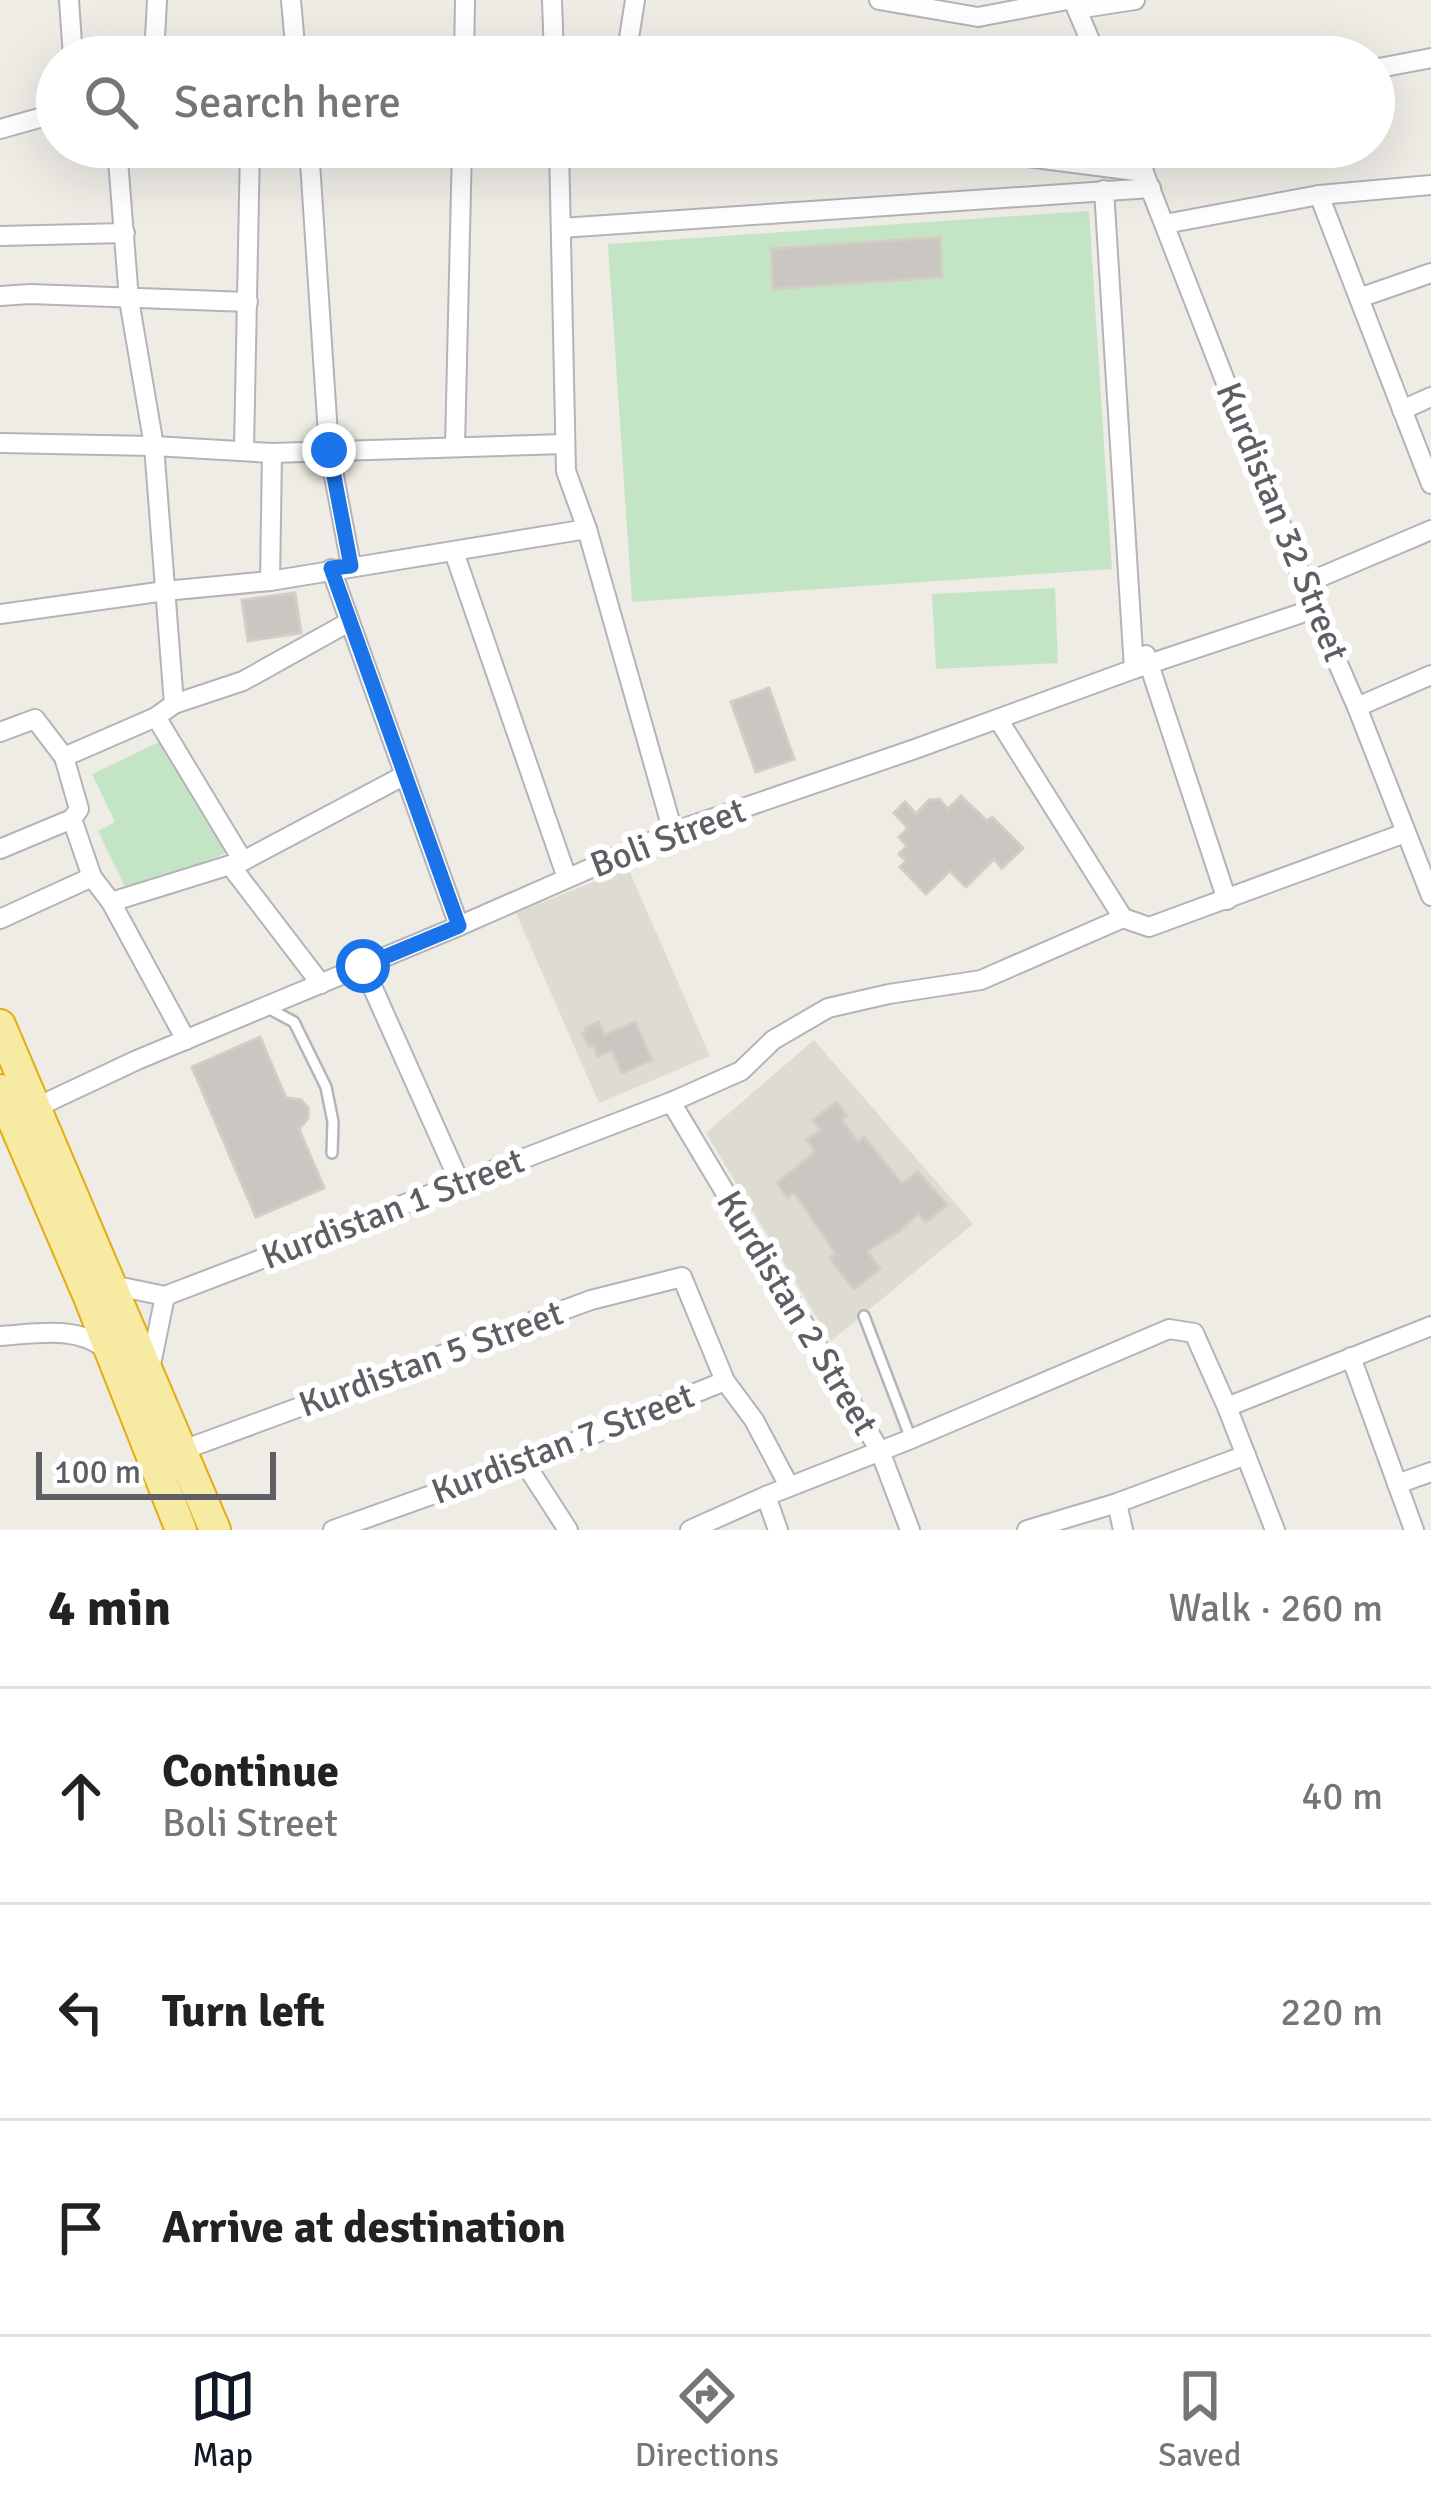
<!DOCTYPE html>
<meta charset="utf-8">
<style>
body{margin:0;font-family:Signika,sans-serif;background:#f2f2f2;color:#222}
.scale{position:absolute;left:36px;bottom:30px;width:240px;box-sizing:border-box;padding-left:12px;border:6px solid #5d5f64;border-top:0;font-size:33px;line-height:42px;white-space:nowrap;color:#5d5f64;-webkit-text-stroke:9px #fff;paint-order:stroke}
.stop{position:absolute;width:36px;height:36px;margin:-27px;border:9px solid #1a73e8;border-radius:50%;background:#fff}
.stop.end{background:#1a73e8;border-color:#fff;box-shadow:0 3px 12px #0008}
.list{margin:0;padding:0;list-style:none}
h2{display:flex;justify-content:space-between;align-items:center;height:156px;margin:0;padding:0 48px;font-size:51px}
h2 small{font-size:39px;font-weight:400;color:#767676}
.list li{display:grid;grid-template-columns:78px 1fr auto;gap:36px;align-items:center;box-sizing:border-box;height:216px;padding:0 48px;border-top:3px solid #e0e0e0}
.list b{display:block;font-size:45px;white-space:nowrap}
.list p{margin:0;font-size:39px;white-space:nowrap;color:#767676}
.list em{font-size:39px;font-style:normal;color:#767676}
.icon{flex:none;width:66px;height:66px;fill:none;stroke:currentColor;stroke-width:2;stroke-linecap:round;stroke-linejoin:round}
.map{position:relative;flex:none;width:1431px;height:1530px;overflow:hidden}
.search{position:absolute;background:#fff;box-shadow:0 12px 48px #0002;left:36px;right:36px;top:36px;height:132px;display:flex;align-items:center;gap:30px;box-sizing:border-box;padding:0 42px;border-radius:66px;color:#767676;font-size:45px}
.sheet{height:804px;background:#fff}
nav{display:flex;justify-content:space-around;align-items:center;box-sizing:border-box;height:168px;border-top:3px solid #e0e0e0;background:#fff;font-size:33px;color:#767676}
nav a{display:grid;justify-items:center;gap:6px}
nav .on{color:#111827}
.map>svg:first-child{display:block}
</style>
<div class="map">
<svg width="1431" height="1530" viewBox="0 0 1431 1530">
<rect width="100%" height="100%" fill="#eeece5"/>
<g fill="#dedbd3">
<path d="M 628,868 L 710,1056 L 599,1103 L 516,913 Z"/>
<path d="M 814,1040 L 973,1224 L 831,1341 L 706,1133 Z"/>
</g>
<g fill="#c3e4c5">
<path d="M 1089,211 L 1112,569 L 632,602 L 608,244 Z"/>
<path d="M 1055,588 L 1058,663 L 936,669 L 932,594 Z"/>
<path d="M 172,736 L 227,852 L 130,897 L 98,831 L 115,822 L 92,774 Z"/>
</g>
<g fill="#cac6c2" stroke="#d2cec3" stroke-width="3">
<path d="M 940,237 L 942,277 L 773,289 L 771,249 Z"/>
<path d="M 295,593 L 301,633 L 248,641 L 242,600 Z"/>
<path d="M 769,688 L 794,759 L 756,772 L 731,702 Z"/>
<path d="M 961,796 L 987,821 L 992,817 L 1023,848 L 1002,868 L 994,859 L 966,887 L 950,871 L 926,894 L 900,867 L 906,861 L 899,854 L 907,846 L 899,837 L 908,828 L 894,813 L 905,802 L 916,814 L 929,800 L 939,799 L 948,809 Z"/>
<path d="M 599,1022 L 604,1035 L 635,1022 L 652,1060 L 622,1073 L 612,1050 L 598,1056 L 594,1045 L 589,1047 L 583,1033 L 587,1031 L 585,1028 Z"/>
<path d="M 260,1037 L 286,1098 L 301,1100 L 308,1108 L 308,1118 L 299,1129 L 324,1188 L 256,1217 L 192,1067 Z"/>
<path d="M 836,1102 L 847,1116 L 841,1120 L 858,1142 L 864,1137 L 902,1184 L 918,1172 L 947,1205 L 926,1222 L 918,1214 L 898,1232 L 867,1251 L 880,1269 L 854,1289 L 830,1258 L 836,1254 L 794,1192 L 787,1197 L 777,1183 L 815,1152 L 807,1140 L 821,1130 L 813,1120 Z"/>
</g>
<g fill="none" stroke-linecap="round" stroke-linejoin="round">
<defs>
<g id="service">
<path d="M 266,1007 L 294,1022 L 326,1087 L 333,1122 L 332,1153"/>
<path d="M 864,1316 L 911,1439"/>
</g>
<g id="minor">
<path d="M 69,0 L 73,57"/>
<path d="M 291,0 L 296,57"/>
<path d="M 552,0 L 554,57"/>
<path d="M 879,0 L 978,17 L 1067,0"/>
<path d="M 1073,0 L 1097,57"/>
<path d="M 1077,9 L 1135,0"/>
<path d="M 154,57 L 157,0"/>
<path d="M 464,57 L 465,0"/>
<path d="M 626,57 L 635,0"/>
<path d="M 1374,69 L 1431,58"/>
<path d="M 0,129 L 57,113"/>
<path d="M 117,147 L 129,300 L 154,446 L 174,704"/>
<path d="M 309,147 L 329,450 L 351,565"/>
<path d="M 559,147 L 566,471 L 587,529 L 673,832"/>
<path d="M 949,147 L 1144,172"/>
<path d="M 1134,147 L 1314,609 L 1357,707 L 1431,896"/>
<path d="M 309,151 L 366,147"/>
<path d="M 1104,190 L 1134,669"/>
<path d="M 1319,195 L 1431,484"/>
<path d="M 1165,224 L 1319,195 L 1431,185"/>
<path d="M 561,228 L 1151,188"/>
<path d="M 0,236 L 125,233"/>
<path d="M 0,296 L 30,294 L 248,302"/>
<path d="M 1359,298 L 1431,273"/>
<path d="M 1402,410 L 1431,397"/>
<path d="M 0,443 L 154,446 L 272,453 L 564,444"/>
<path d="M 455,446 L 462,147"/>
<path d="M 244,449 L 250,147"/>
<path d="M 454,552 L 567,878"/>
<path d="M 331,569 L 459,926"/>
<path d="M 270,581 L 272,453"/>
<path d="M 1304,584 L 1431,530"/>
<path d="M 0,614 L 165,591 L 270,581 L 587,529"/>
<path d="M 1146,655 L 1227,900"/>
<path d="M 1357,707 L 1431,675"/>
<path d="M 998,719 L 1123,918 L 1149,927 L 1405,833"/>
<path d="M 0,732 L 35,719 L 64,757 L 79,809 L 72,819 L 0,849"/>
<path d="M 64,757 L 156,717"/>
<path d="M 72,819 L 92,877 L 111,902 L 186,1040"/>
<path d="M 243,861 L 156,717 L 174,704 L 243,681 L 349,622"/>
<path d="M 230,865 L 321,984"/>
<path d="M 111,902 L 243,861 L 405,775"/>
<path d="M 0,919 L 92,877"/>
<path d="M 363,966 L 460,1183"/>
<path d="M 671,1102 L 880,1451 L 910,1530"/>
<path d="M 37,1107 L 137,1060 L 459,926 L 673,832 L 915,749 L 1134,669 L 1314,609"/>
<path d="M 112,1285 L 165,1296 L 671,1102 L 741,1071 L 773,1040 L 828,1008 L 889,994 L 981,980 L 1123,918"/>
<path d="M 0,1336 C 34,1334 77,1325 105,1349"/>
<path d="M 1351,1357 L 1414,1530"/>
<path d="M 149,1374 L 165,1296"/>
<path d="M 1227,1407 L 1431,1326"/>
<path d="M 183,1450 L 591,1300 L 682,1277 L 725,1381 L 754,1420 L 789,1486"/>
<path d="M 524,1462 L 568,1530"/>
<path d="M 1397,1484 L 1431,1472"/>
<path d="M 766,1496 L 778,1530"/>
<path d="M 1117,1503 L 1123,1530"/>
<path d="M 333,1530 L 524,1462 L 725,1381"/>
<path d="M 690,1530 L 766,1496 L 911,1439 L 1169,1329 L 1194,1333 L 1227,1407 L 1275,1530"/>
<path d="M 1027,1530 L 1117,1503 L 1246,1455"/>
</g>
<g id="trunk">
<path d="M 0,1025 L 215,1530"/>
<path d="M 0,1090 L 89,1297 L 181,1530"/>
</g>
</defs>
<use href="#service" stroke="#b2b4b9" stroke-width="14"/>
<use href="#minor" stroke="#b2b4b9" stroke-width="22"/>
<use href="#trunk" stroke="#e2ad11" stroke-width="34"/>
<use href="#service" stroke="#fff" stroke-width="9"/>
<use href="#minor" stroke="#fff" stroke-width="18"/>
<use href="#trunk" stroke="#f7eaa2" stroke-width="30"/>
</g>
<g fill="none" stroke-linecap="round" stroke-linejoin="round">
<path stroke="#1a73e8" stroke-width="15" d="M 329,450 L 351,566 L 331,568 L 459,926 L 363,966"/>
</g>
<g text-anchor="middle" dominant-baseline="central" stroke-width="12" stroke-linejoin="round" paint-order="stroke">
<g font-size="36" fill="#5d5f64" stroke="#fff">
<text transform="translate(1282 522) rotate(68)">Kurdistan 32 Street</text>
<text transform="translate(668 838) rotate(-21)">Boli Street</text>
<text transform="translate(393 1209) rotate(-21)">Kurdistan 1 Street</text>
<text transform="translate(797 1313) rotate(59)">Kurdistan 2 Street</text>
<text transform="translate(431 1359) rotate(-20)">Kurdistan 5 Street</text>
<text transform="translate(563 1444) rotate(-21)">Kurdistan 7 Street</text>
</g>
</g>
</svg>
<div class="scale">100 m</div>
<div class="stop" style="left:363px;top:966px"></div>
<div class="stop end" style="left:329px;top:450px"></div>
<div class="search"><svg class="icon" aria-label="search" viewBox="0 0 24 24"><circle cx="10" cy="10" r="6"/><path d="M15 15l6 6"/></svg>Search here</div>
</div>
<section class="sheet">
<h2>4 min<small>Walk · 260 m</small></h2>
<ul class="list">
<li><svg class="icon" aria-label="ahead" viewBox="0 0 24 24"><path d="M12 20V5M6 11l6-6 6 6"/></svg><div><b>Continue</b><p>Boli Street</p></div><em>40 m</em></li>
<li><svg class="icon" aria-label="left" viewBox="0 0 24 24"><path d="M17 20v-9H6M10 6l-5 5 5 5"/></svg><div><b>Turn left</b></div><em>220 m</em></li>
<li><svg class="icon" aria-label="arrive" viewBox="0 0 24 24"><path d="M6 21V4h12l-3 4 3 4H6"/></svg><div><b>Arrive at destination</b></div></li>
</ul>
</section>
<nav>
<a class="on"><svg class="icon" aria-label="map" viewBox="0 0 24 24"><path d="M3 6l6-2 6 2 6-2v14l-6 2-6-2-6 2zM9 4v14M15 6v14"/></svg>Map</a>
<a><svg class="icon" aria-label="directions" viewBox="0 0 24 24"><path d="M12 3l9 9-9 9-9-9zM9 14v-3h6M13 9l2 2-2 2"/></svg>Directions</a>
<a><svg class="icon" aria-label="saved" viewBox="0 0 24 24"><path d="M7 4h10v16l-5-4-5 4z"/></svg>Saved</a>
</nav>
